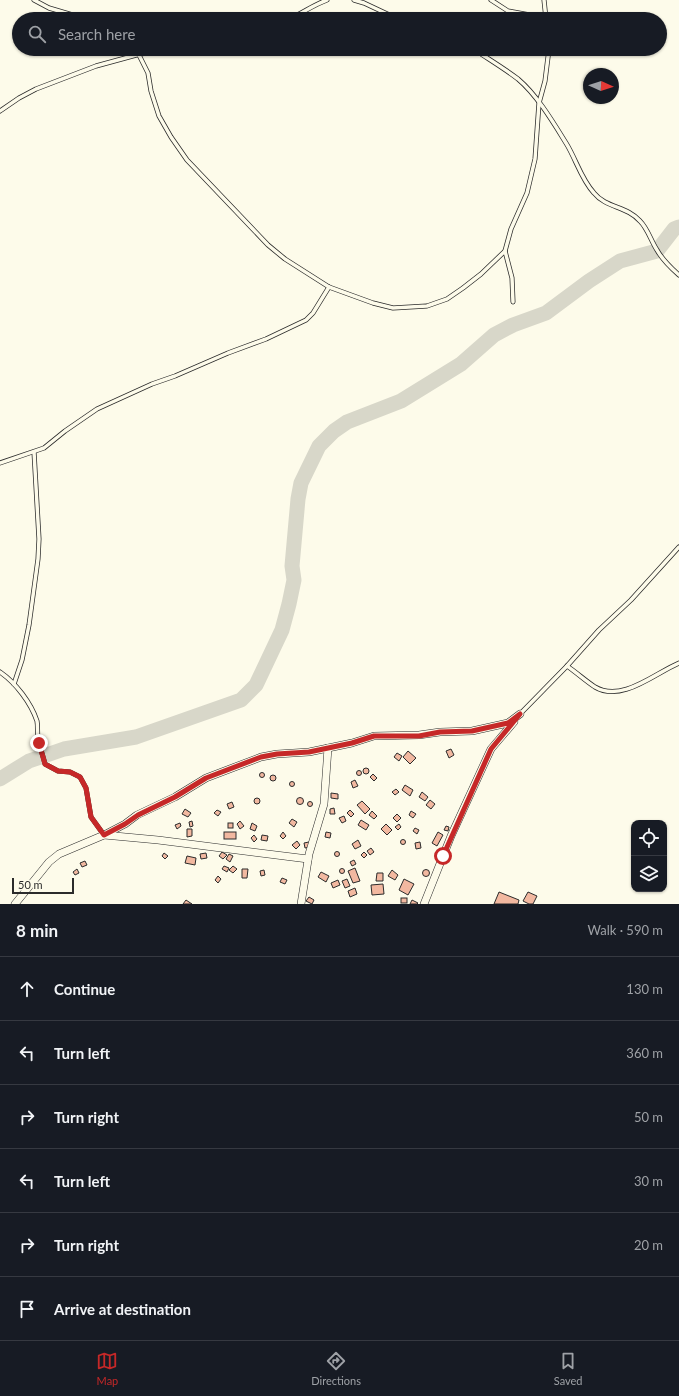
<!DOCTYPE html>
<meta charset="utf-8">
<style>
body{margin:0;font-family:Lato,sans-serif;background:#242831;color:#f1f3f6}
.controls{position:absolute;right:12px;bottom:12px;display:grid;overflow:hidden;border-radius:8px;box-shadow:0 1px 3px #0004}
.controls button{width:36px;height:36px;display:grid;place-items:center;padding:0;border:0;border-bottom:1px solid #363941;background:#171b24;color:#f1f3f6;font:20px sans-serif}
.compass{position:absolute;left:583px;top:68px;width:36px;height:36px;border-radius:50%;background:#171b24;box-shadow:0 1px 3px #0004;rotate:93deg}
.scale{position:absolute;left:12px;bottom:10px;width:62px;box-sizing:border-box;padding-left:4px;border:2px solid #2b2b2b;border-top:0;font-size:11px;line-height:14px;white-space:nowrap;color:#2b2b2b;-webkit-text-stroke:3px #fdfbea;paint-order:stroke}
.stop{position:absolute;width:12px;height:12px;margin:-9px;border:3px solid #c62828;border-radius:50%;background:#fff}
.stop.end{background:#c62828;border-color:#fff;box-shadow:0 1px 4px #0008}
.list{margin:0;padding:0;list-style:none}
h2{display:flex;justify-content:space-between;align-items:center;height:52px;margin:0;padding:0 16px;font-size:17px}
h2 small{font-size:13px;font-weight:400;color:#9ea1a6}
.list li{display:grid;grid-template-columns:26px 1fr auto;gap:12px;align-items:center;box-sizing:border-box;height:64px;padding:0 16px;border-top:1px solid #363941}
.list b{display:block;font-size:15px;white-space:nowrap}
.list em{font-size:13px;font-style:normal;color:#9ea1a6}
.icon{flex:none;width:22px;height:22px;fill:none;stroke:currentColor;stroke-width:2;stroke-linecap:round;stroke-linejoin:round}
.map{position:relative;flex:none;width:679px;height:904px;overflow:hidden}
.search{position:absolute;background:#171b24;box-shadow:0 1px 3px #0004;left:12px;right:12px;top:12px;height:44px;display:flex;align-items:center;gap:10px;box-sizing:border-box;padding:0 14px;border-radius:22px;color:#9ea1a6;font-size:15px}
.sheet{height:436px;background:#171b24}
nav{display:flex;justify-content:space-around;align-items:center;box-sizing:border-box;height:56px;border-top:1px solid #363941;background:#171b24;font-size:11px;color:#9ea1a6}
nav a{display:grid;justify-items:center;gap:2px}
nav .on{color:#c62828}
.map>svg:first-child{display:block}
</style>
<div class="map">
<svg width="679" height="904" viewBox="0 0 679 904">
<rect width="100%" height="100%" fill="#fdfbea"/>
<g fill="none" stroke-linecap="round" stroke-linejoin="round">
<path stroke="#d8d7c9" stroke-width="15" d="M 0,779 L 29,761 L 64,749 L 136,737 L 241,700 L 256,685 L 282,630 L 289,604 L 294,580 L 292,566 L 298,499 L 301,483 L 319,446 L 334,431 L 347,422 L 401,401 L 461,364 L 494,335 L 513,325 L 546,313 L 589,281 L 620,261 L 657,251 L 674,229 L 679,227"/>
</g>
<g fill="#f2b8a0" stroke="#2b2b2b">
<path d="M 451,749 L 454,755 L 449,758 L 446,751 Z"/>
<path d="M 408,751 L 416,758 L 410,764 L 403,757 Z"/>
<path d="M 397,753 L 402,756 L 399,761 L 394,757 Z"/>
<circle cx="366" cy="771" r="3"/>
<circle cx="359" cy="773" r="2.5"/>
<circle cx="262" cy="775" r="2.5"/>
<path d="M 373,774 L 377,778 L 374,781 L 370,777 Z"/>
<circle cx="273" cy="778" r="3"/>
<path d="M 355,780 L 358,786 L 353,788 L 351,782 Z"/>
<circle cx="292" cy="784" r="2.5"/>
<path d="M 405,785 L 413,790 L 410,796 L 402,790 Z"/>
<path d="M 396,789 L 399,792 L 395,795 L 392,792 Z"/>
<path d="M 422,792 L 428,797 L 425,801 L 419,797 Z"/>
<path d="M 331,793 L 338,794 L 338,799 L 331,798 Z"/>
<circle cx="300" cy="801" r="3.5"/>
<circle cx="257" cy="801" r="3"/>
<path d="M 430,800 L 435,804 L 431,809 L 426,805 Z"/>
<path d="M 362,801 L 370,809 L 365,814 L 357,805 Z"/>
<circle cx="310" cy="804" r="2.5"/>
<path d="M 232,802 L 234,807 L 229,809 L 227,804 Z"/>
<path d="M 334,808 L 335,814 L 330,814 L 330,809 Z"/>
<path d="M 185,809 L 191,813 L 188,817 L 182,814 Z"/>
<path d="M 217,810 L 221,812 L 218,816 L 214,813 Z"/>
<path d="M 350,810 L 354,814 L 351,817 L 347,813 Z"/>
<path d="M 372,811 L 377,816 L 374,819 L 369,815 Z"/>
<path d="M 411,811 L 416,814 L 413,818 L 409,815 Z"/>
<path d="M 397,814 L 401,818 L 397,822 L 393,818 Z"/>
<path d="M 344,816 L 346,821 L 342,823 L 339,818 Z"/>
<path d="M 292,819 L 297,822 L 294,827 L 289,823 Z"/>
<path d="M 361,820 L 369,825 L 366,830 L 358,825 Z"/>
<path d="M 192,821 L 193,826 L 190,827 L 189,822 Z"/>
<path d="M 240,821 L 244,826 L 240,829 L 237,824 Z"/>
<path d="M 180,823 L 181,826 L 177,829 L 175,825 Z"/>
<rect x="228" y="823" width="5" height="5"/>
<path d="M 252,823 L 257,826 L 255,831 L 250,829 Z"/>
<path d="M 386,824 L 392,830 L 387,835 L 381,829 Z"/>
<path d="M 399,824 L 401,827 L 398,830 L 395,827 Z"/>
<path d="M 446,826 L 449,827 L 448,831 L 444,830 Z"/>
<path d="M 415,828 L 419,830 L 417,834 L 413,831 Z"/>
<path d="M 187,829 L 192,829 L 192,836 L 187,837 Z"/>
<rect x="224" y="832" width="12" height="7"/>
<path d="M 283,832 L 286,836 L 283,839 L 280,836 Z"/>
<path d="M 326,832 L 331,833 L 330,838 L 325,837 Z"/>
<path d="M 438,832 L 443,835 L 437,846 L 432,843 Z"/>
<path d="M 254,835 L 257,839 L 254,842 L 251,838 Z"/>
<path d="M 262,835 L 268,836 L 267,841 L 261,840 Z"/>
<circle cx="403" cy="842" r="2.5"/>
<path d="M 358,840 L 361,846 L 355,849 L 352,844 Z"/>
<path d="M 297,841 L 300,845 L 296,849 L 292,845 Z"/>
<path d="M 309,842 L 310,847 L 305,848 L 304,843 Z"/>
<path d="M 420,842 L 421,848 L 416,849 L 415,843 Z"/>
<path d="M 371,848 L 374,852 L 370,855 L 367,851 Z"/>
<circle cx="337" cy="854" r="2.5"/>
<path d="M 222,852 L 227,855 L 223,859 L 219,856 Z"/>
<path d="M 364,852 L 367,855 L 364,858 L 361,855 Z"/>
<path d="M 164,853 L 168,856 L 165,859 L 162,856 Z"/>
<path d="M 206,853 L 207,858 L 201,859 L 200,854 Z"/>
<path d="M 229,854 L 233,856 L 230,862 L 226,859 Z"/>
<path d="M 187,856 L 196,858 L 195,865 L 185,863 Z"/>
<path d="M 354,860 L 356,864 L 352,866 L 350,862 Z"/>
<path d="M 85,861 L 87,865 L 82,867 L 80,863 Z"/>
<path d="M 224,866 L 229,868 L 227,872 L 222,869 Z"/>
<path d="M 233,866 L 237,869 L 233,873 L 229,870 Z"/>
<path d="M 355,868 L 360,881 L 353,883 L 348,871 Z"/>
<circle cx="342" cy="871" r="2.5"/>
<path d="M 77,869 L 79,873 L 75,875 L 73,872 Z"/>
<path d="M 242,869 L 248,869 L 247,878 L 242,878 Z"/>
<circle cx="426" cy="873" r="3.5"/>
<path d="M 264,870 L 265,875 L 261,876 L 260,871 Z"/>
<path d="M 392,870 L 398,875 L 395,880 L 388,876 Z"/>
<path d="M 321,872 L 329,876 L 326,882 L 318,877 Z"/>
<path d="M 377,873 L 383,873 L 383,881 L 376,881 Z"/>
<path d="M 218,876 L 221,879 L 218,883 L 215,880 Z"/>
<path d="M 282,878 L 287,880 L 285,884 L 280,882 Z"/>
<path d="M 347,879 L 350,886 L 345,888 L 342,881 Z"/>
<path d="M 404,879 L 414,884 L 408,895 L 399,890 Z"/>
<path d="M 338,880 L 340,885 L 333,888 L 331,883 Z"/>
<path d="M 383,884 L 384,894 L 372,895 L 371,885 Z"/>
<path d="M 355,888 L 357,894 L 350,897 L 348,891 Z"/>
<path d="M 499,892 L 519,900 L 518,904 L 494,904 Z"/>
<path d="M 528,892 L 537,896 L 533,904 L 529,904 L 523,901 Z"/>
<path d="M 309,897 L 314,900 L 312,904 L 306,901 Z"/>
<rect x="401" y="898" width="6" height="5"/>
<path d="M 186,900 L 192,904 L 183,904 Z"/>
<path d="M 412,900 L 418,903 L 417,904 L 410,904 Z"/>
</g>
<g fill="none" stroke-linecap="round" stroke-linejoin="round">
<defs>
<g id="lane">
<path d="M 34,0 L 49,8 L 86,19"/>
<path d="M 354,0 L 364,3 L 398,19"/>
<path d="M 491,0 L 508,11 L 546,18"/>
<path d="M 544,0 L 546,19"/>
<path d="M 289,19 C 303,13 313,5 327,0"/>
<path d="M 136,49 L 148,73 L 151,91 L 159,116 L 171,137 L 187,160 L 268,245 L 285,259 L 329,287 L 373,303 L 393,308 L 427,306 L 447,299 L 463,288 L 481,274 L 505,251"/>
<path d="M 471,49 L 475,50 C 490,60 505,69 518,79 C 537,95 553,122 566,143 C 576,159 581,179 594,193 C 606,208 627,206 640,221 C 648,229 651,241 657,250 C 662,259 671,268 679,275"/>
<path d="M 0,111 L 19,98 L 36,89 L 96,66 L 140,54 L 176,49"/>
<path d="M 513,302 L 512,278 L 505,251 L 511,229 L 527,193 L 535,159 L 539,103 L 545,81 L 549,49"/>
<path d="M 0,463 L 44,448 L 65,431 L 97,409 L 152,384 L 175,376 L 228,353 L 266,339 L 306,320 L 313,313 L 329,287"/>
<path d="M 567,666 C 577,673 586,681 595,687 C 622,703 655,673 679,663"/>
<path d="M 0,672 C 16,683 31,703 37,721 C 38,726 37,732 38,737 C 39,746 43,755 45,764 L 58,771 L 70,772 L 80,777 L 86,788 L 91,817 L 104,835"/>
<path d="M 14,684 L 22,660 L 29,625 L 38,559 L 39,539 L 34,452"/>
<path d="M 520,714 L 567,666 L 599,630 L 631,600 L 679,547"/>
</g>
<g id="street">
<path d="M 104,835 L 158,840 L 308,859"/>
<path d="M 15,904 L 49,862 L 59,854 L 104,835 L 125,824 L 137,815 L 175,797 L 206,778 L 261,757 L 277,754 L 309,752 L 352,743 L 374,736 L 419,735 L 440,732 L 472,731 L 508,723 L 520,714"/>
<path d="M 301,904 L 309,854 L 324,804 L 328,748"/>
<path d="M 424,904 L 451,836 L 491,749 L 514,722"/>
</g>
</defs>
<use href="#lane" stroke="#2b2b2b" stroke-width="5"/>
<use href="#street" stroke="#2b2b2b" stroke-width="8"/>
<use href="#lane" stroke="#fdfbea" stroke-width="3.5"/>
<use href="#street" stroke="#fdfbea" stroke-width="7"/>
</g>
<g fill="none" stroke-linecap="round" stroke-linejoin="round">
<path stroke="#c62828" stroke-width="5" d="M 39,743 L 45,764 L 58,771 L 70,772 L 80,777 L 86,788 L 91,817 L 104,835 L 125,824 L 138,815 L 175,797 L 206,778 L 261,757 L 277,754 L 309,752 L 352,743 L 374,736 L 419,736 L 440,732 L 472,731 L 508,723 L 520,714 L 491,749 L 443,856"/>
</g>
</svg>
<div class="controls">
<button><svg class="icon" aria-label="locate" viewBox="0 0 24 24"><circle cx="12" cy="12" r="6"/><path d="M12 2v4M12 18v4M2 12h4M18 12h4"/></svg></button>
<button><svg class="icon" aria-label="layers" viewBox="0 0 24 24"><path d="M12 4l9 5-9 5-9-5zM3 14l9 5 9-5"/></svg></button>
</div>
<svg class="compass" viewBox="-18 -18 36 36"><path d="M0-13l5 13h-10z" fill="#e53935"/><path d="M0 13l5-13h-10z" fill="#9ea1a6"/></svg>
<div class="scale">50 m</div>
<div class="stop" style="left:443px;top:856px"></div>
<div class="stop end" style="left:39px;top:743px"></div>
<div class="search"><svg class="icon" aria-label="search" viewBox="0 0 24 24"><circle cx="10" cy="10" r="6"/><path d="M15 15l6 6"/></svg>Search here</div>
</div>
<section class="sheet">
<h2>8 min<small>Walk · 590 m</small></h2>
<ul class="list">
<li><svg class="icon" aria-label="ahead" viewBox="0 0 24 24"><path d="M12 20V5M6 11l6-6 6 6"/></svg><div><b>Continue</b></div><em>130 m</em></li>
<li><svg class="icon" aria-label="left" viewBox="0 0 24 24"><path d="M17 20v-9H6M10 6l-5 5 5 5"/></svg><div><b>Turn left</b></div><em>360 m</em></li>
<li><svg class="icon" aria-label="right" viewBox="0 0 24 24"><path d="M7 20v-9h11M14 6l5 5-5 5"/></svg><div><b>Turn right</b></div><em>50 m</em></li>
<li><svg class="icon" aria-label="left" viewBox="0 0 24 24"><path d="M17 20v-9H6M10 6l-5 5 5 5"/></svg><div><b>Turn left</b></div><em>30 m</em></li>
<li><svg class="icon" aria-label="right" viewBox="0 0 24 24"><path d="M7 20v-9h11M14 6l5 5-5 5"/></svg><div><b>Turn right</b></div><em>20 m</em></li>
<li><svg class="icon" aria-label="arrive" viewBox="0 0 24 24"><path d="M6 21V4h12l-3 4 3 4H6"/></svg><div><b>Arrive at destination</b></div></li>
</ul>
</section>
<nav>
<a class="on"><svg class="icon" aria-label="map" viewBox="0 0 24 24"><path d="M3 6l6-2 6 2 6-2v14l-6 2-6-2-6 2zM9 4v14M15 6v14"/></svg>Map</a>
<a><svg class="icon" aria-label="directions" viewBox="0 0 24 24"><path d="M12 3l9 9-9 9-9-9zM9 14v-3h6M13 9l2 2-2 2"/></svg>Directions</a>
<a><svg class="icon" aria-label="saved" viewBox="0 0 24 24"><path d="M7 4h10v16l-5-4-5 4z"/></svg>Saved</a>
</nav>
